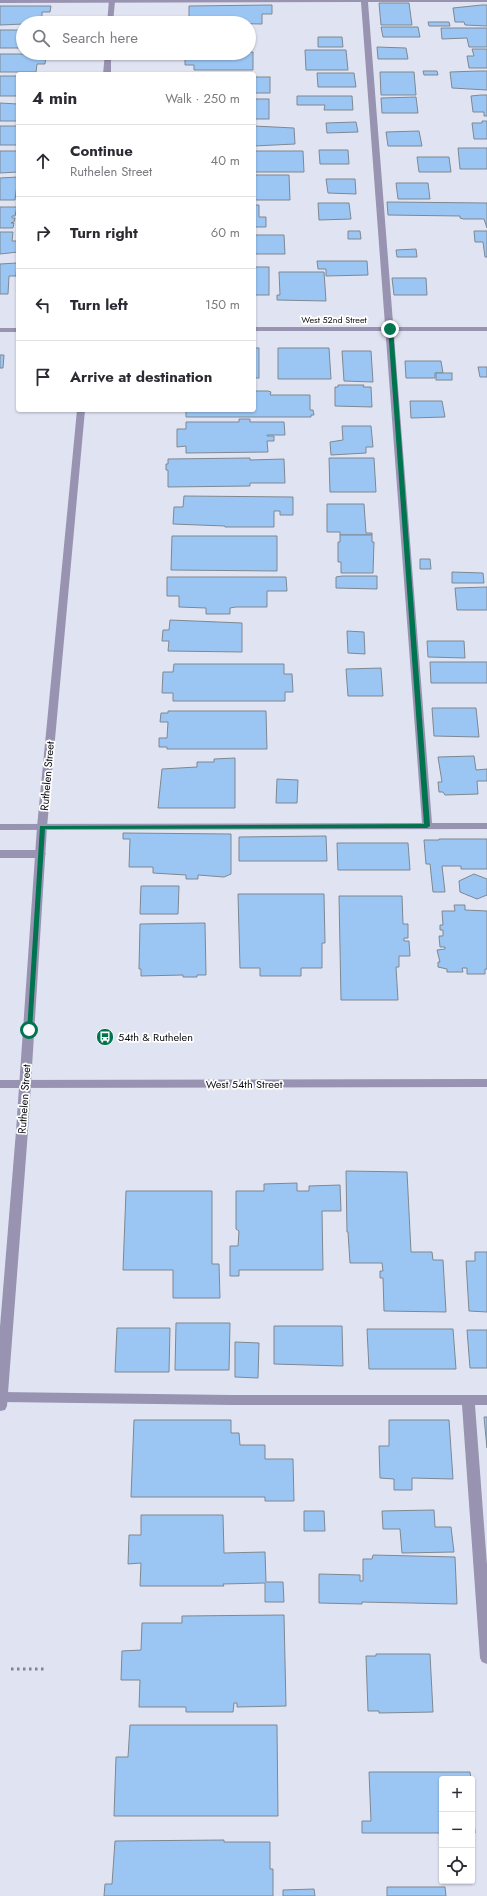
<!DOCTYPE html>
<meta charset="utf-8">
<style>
body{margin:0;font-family:Jost,sans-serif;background:#f7f7f7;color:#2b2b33}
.controls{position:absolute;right:12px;bottom:12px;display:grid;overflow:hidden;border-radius:4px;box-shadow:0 1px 3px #0004}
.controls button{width:36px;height:36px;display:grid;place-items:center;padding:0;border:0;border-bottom:1px solid #e1e1e2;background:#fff;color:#2b2b33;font:20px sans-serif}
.stop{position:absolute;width:12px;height:12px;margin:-9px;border:3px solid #00744e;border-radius:50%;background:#fff}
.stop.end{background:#00744e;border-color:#fff;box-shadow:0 1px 4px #0008}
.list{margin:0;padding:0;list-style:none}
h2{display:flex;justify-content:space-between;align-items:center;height:52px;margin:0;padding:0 16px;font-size:17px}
h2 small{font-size:13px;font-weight:400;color:#7c7c81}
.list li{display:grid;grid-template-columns:26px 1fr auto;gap:12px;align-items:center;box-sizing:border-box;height:72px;padding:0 16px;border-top:1px solid #e1e1e2}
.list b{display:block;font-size:15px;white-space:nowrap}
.list p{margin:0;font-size:13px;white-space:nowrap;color:#7c7c81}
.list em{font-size:13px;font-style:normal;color:#7c7c81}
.icon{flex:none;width:22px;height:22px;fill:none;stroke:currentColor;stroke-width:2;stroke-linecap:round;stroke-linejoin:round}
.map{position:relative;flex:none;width:487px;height:1896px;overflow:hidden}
.search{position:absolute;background:#fff;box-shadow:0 1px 3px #0004;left:16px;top:16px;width:240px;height:44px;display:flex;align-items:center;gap:10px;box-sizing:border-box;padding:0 14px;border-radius:22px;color:#7c7c81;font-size:15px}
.panel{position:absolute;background:#fff;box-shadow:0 1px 3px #0004;left:16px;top:72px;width:240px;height:340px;border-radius:4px}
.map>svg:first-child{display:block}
</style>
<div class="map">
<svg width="487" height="1896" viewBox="0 0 487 1896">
<rect width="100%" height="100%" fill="#e0e4f2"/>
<g fill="#9bc6f4" stroke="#7e8892">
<path d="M 379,3 L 409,3 L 412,25 L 381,25 Z"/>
<path d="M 272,5 L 272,14 L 262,14 L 262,24 L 200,23 L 198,23 L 198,17 L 189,17 L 189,6 Z"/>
<path d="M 482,5 L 487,5 L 487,26 L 465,25 L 464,22 L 455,22 L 453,8 Z"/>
<path d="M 0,6 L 51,6 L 50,12 L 42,12 L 42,20 L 49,20 L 48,23 L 0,25 Z"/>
<path d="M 428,22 L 449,22 L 450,26 L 429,26 Z"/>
<path d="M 381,27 L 418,27 L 420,37 L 383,37 Z"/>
<path d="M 441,28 L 487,28 L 487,47 L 469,47 L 467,38 L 442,39 Z"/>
<rect x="0" y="30" width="23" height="18"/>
<path d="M 318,37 L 342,37 L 343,47 L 318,47 Z"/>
<path d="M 377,47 L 406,48 L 408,59 L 378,59 Z"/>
<path d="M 472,49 L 487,49 L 487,68 L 469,68 L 467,56 L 474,56 Z"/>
<path d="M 305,50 L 346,50 L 348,70 L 306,70 Z"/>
<path d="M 249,52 L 253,52 L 253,70 L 194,70 L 194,65 L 185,65 L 185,57 L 194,57 L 194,53 Z"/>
<path d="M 0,54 L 46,54 L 45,64 L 37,64 L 36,72 L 0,72 Z"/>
<path d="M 423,71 L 437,71 L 438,75 L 424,75 Z"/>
<path d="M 478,71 L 487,71 L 487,90 L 452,88 L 450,72 Z"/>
<path d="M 380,72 L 414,72 L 416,95 L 381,95 Z"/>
<path d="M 317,73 L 354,73 L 356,87 L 318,87 Z"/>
<rect x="0" y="76" width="18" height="20"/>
<rect x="254" y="77" width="16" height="16"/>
<path d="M 481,95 L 487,95 L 487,116 L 484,116 L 484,112 L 473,112 L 471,96 Z"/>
<path d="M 297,96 L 352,96 L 353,110 L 324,110 L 325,105 L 297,105 Z"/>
<path d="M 416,97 L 418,113 L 382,113 L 381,98 Z"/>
<rect x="254" y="99" width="15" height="20"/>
<path d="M 0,103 L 18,104 L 18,121 L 0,121 Z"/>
<path d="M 482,121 L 487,121 L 487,139 L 474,139 L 472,123 L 482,123 Z"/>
<path d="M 356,122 L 358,132 L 327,133 L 326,123 Z"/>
<rect x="0" y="126" width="18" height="19"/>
<path d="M 254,126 L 294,128 L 295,144 L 254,146 Z"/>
<path d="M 419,131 L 422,146 L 388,146 L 386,132 Z"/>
<path d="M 458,148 L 487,148 L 487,169 L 460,169 Z"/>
<path d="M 319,150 L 348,150 L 349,164 L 320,164 Z"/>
<path d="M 0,151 L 18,151 L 18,172 L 0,173 Z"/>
<path d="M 254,151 L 303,151 L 304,172 L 254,172 Z"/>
<path d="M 417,157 L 449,157 L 451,172 L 419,172 Z"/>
<path d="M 254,175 L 289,175 L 290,200 L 254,200 Z"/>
<path d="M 18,177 L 15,200 L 0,200 L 0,178 Z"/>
<path d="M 326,179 L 355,179 L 356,194 L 328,193 Z"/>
<path d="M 396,183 L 428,183 L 430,199 L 398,199 Z"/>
<path d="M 387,202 L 487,203 L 487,228 L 484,219 L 463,219 L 460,218 L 460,216 L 388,215 Z"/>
<path d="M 318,203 L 349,203 L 351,219 L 319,220 Z"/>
<path d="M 254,205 L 259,205 L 259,217 L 266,217 L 266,227 L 254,227 Z"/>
<path d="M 0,207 L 17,207 L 15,216 L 12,216 L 12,218 L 15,218 L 14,222 L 11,223 L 14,223 L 13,228 L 0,228 Z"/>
<path d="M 348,231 L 360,231 L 361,239 L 348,239 Z"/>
<path d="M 474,231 L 487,231 L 487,257 L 485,257 L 483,242 L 475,242 Z"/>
<path d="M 0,232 L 13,232 L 12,241 L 18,241 L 18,252 L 0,254 Z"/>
<path d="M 254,235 L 284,235 L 285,254 L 254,254 Z"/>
<path d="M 416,249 L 417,257 L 397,257 L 396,250 Z"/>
<path d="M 317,261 L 367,261 L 368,275 L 326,276 L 326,269 L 318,269 Z"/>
<path d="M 17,263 L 16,276 L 9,276 L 8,294 L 0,294 L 0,264 Z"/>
<rect x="254" y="267" width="15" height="28"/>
<path d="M 279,272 L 324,272 L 326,301 L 277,300 L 277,295 L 280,295 Z"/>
<path d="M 392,278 L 426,278 L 427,295 L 394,295 Z"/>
<rect x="254" y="348" width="5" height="30"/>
<path d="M 278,348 L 329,348 L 331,379 L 278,379 Z"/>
<path d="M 342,351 L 371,351 L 373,382 L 344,381 Z"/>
<path d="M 0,355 L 4,355 L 3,368 L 0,368 Z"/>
<path d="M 405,361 L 441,361 L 443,373 L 435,373 L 435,378 L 406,378 Z"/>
<path d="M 478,367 L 487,367 L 487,377 L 480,377 Z"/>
<rect x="436" y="373" width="16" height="7"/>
<path d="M 338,385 L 364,385 L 363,387 L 371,387 L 372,407 L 335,406 L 335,387 L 338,387 Z"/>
<path d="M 254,391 L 268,391 L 271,392 L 270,395 L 310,395 L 310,410 L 313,410 L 314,415 L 311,415 L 311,417 L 186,417 L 186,410 L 254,410 Z"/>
<path d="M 410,401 L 442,401 L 445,417 L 411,418 Z"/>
<path d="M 239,419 L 250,419 L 250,422 L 284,422 L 285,435 L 267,435 L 267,436 L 274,436 L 274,441 L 267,441 L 268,452 L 186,453 L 186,446 L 177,447 L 177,429 L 186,429 L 186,422 L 239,422 Z"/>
<path d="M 342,426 L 371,426 L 373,447 L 366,447 L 366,453 L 331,455 L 330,442 L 343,440 Z"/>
<path d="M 250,458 L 250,460 L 284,459 L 285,483 L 250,483 L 250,486 L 168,487 L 168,470 L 166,470 L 166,464 L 168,464 L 168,459 Z"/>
<path d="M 329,458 L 374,458 L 376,492 L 330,492 Z"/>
<path d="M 184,496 L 293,497 L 293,515 L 280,515 L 280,511 L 274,511 L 274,527 L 225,527 L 225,526 L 173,524 L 174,507 L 183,507 Z"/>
<path d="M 327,504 L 364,504 L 366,533 L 372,533 L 372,535 L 340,535 L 340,532 L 327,532 Z"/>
<path d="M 340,535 L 372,535 L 372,542 L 374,542 L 373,573 L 341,573 L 341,562 L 338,562 L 338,542 L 340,542 Z"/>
<path d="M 172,536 L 277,536 L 277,571 L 171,570 Z"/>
<path d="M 420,559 L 430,559 L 431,569 L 420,569 Z"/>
<path d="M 452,572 L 483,573 L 484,583 L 452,583 Z"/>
<path d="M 342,576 L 377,576 L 377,589 L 336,588 L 336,577 Z"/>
<path d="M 167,577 L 286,577 L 287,591 L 267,591 L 267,607 L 236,607 L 230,608 L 230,614 L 206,614 L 206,608 L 179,607 L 179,596 L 167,596 Z"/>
<path d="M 487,587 L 487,610 L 457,610 L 455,588 Z"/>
<path d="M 170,620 L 242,623 L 242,652 L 168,651 L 169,641 L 162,641 L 163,630 L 169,630 Z"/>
<path d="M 347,631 L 364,632 L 365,654 L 348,653 Z"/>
<path d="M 427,641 L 464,641 L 465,658 L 428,657 Z"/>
<path d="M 430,662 L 487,662 L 487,683 L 431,683 Z"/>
<path d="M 174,664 L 284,664 L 284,674 L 292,674 L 293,692 L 285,692 L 285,701 L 173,701 L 173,693 L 162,693 L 163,672 L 173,672 Z"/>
<path d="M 381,668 L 383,696 L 348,696 L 346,669 Z"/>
<path d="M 432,708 L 476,708 L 479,737 L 434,736 Z"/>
<path d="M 168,711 L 266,711 L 267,749 L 167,749 L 167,747 L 159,747 L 159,738 L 167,738 L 168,722 L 160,722 L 161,713 L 168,713 Z"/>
<path d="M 474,756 L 476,770 L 487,769 L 487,781 L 477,781 L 478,794 L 445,795 L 443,792 L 439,792 L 438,782 L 442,782 L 438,757 Z"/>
<path d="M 235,758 L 235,808 L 158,808 L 162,769 L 197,767 L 197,762 L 214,762 L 214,759 Z"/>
<path d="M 277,779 L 298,780 L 297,803 L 276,803 Z"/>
<path d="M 123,833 L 231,834 L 231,874 L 224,877 L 198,875 L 198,879 L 186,879 L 186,875 L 153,873 L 153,867 L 129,867 L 130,839 L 123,839 Z"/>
<path d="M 326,836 L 327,861 L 239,861 L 239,837 Z"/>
<path d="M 439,839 L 487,839 L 487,869 L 461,869 L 461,866 L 442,866 L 445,892 L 433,892 L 430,864 L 426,864 L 424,840 L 439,840 Z"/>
<path d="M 337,843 L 408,843 L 410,870 L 338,870 Z"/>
<path d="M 474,874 L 487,879 L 487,895 L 477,899 L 460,892 L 459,881 Z"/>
<path d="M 141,886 L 179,886 L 178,914 L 140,914 Z"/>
<path d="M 238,894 L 324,894 L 325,943 L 322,943 L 322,968 L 301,968 L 301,976 L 260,976 L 260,968 L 240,968 Z"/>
<path d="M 339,896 L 402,896 L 403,924 L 408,924 L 408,938 L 404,938 L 404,941 L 409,941 L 410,956 L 399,956 L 399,967 L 396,967 L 398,1000 L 341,1000 Z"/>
<path d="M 454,905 L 465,905 L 465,910 L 487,911 L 487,969 L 485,969 L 485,974 L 467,974 L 467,968 L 462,968 L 463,972 L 447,972 L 447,969 L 438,967 L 438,962 L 440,962 L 437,950 L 445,949 L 445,947 L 440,947 L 439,936 L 443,936 L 443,930 L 440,930 L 440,925 L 443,925 L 442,911 L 455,911 Z"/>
<path d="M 205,923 L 206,975 L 197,975 L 197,977 L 183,977 L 183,975 L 141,976 L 141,969 L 139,969 L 140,924 Z"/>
<path d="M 346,1171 L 407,1172 L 411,1252 L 432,1252 L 433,1260 L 443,1260 L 446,1312 L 384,1311 L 383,1278 L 380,1278 L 380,1271 L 383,1271 L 382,1263 L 350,1263 L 348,1232 L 347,1232 Z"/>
<path d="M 297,1183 L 297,1191 L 309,1191 L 309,1186 L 340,1185 L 341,1211 L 322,1211 L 323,1270 L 239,1270 L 239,1276 L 230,1276 L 230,1246 L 238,1246 L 239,1231 L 236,1229 L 236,1191 L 264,1191 L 264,1184 Z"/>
<path d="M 126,1191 L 212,1191 L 212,1264 L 219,1264 L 220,1298 L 173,1298 L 173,1270 L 123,1270 Z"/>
<path d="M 475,1252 L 487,1252 L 487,1312 L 469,1311 L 466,1261 L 475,1261 Z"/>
<path d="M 176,1323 L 230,1323 L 229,1370 L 175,1370 Z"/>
<path d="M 274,1326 L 342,1326 L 343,1366 L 274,1364 Z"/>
<path d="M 117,1328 L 170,1328 L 169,1372 L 115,1372 Z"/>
<path d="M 367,1329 L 453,1329 L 456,1369 L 369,1369 Z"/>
<path d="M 467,1330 L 487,1330 L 487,1368 L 470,1368 Z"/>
<path d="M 235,1342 L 259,1343 L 258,1378 L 235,1377 Z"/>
<path d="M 484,1417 L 487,1417 L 487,1448 Z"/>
<path d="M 134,1420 L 231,1420 L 231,1433 L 239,1433 L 240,1445 L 265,1445 L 265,1459 L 293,1459 L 294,1501 L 265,1501 L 265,1497 L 131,1497 Z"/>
<path d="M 389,1420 L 449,1420 L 453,1479 L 412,1478 L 412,1490 L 394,1490 L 394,1479 L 380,1478 L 379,1446 L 389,1446 Z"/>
<path d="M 434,1510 L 435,1527 L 451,1527 L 454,1552 L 402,1553 L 400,1529 L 383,1529 L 382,1511 Z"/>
<path d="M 304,1511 L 324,1511 L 325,1531 L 304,1531 Z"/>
<path d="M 141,1515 L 223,1515 L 224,1553 L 265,1552 L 266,1582 L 283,1582 L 284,1602 L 265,1602 L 265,1583 L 223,1584 L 224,1586 L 140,1586 L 141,1563 L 128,1564 L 129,1535 L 141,1535 Z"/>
<path d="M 373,1555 L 455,1557 L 457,1604 L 362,1602 L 362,1604 L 319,1603 L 319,1574 L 360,1575 L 360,1581 L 363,1581 L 363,1559 L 372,1559 Z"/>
<path d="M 284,1615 L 286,1706 L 237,1707 L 237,1703 L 234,1703 L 233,1712 L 186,1712 L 186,1707 L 139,1707 L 140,1680 L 121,1680 L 122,1651 L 141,1650 L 142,1623 L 182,1623 L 182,1616 Z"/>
<path d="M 376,1654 L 430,1654 L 433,1712 L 379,1713 L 379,1711 L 368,1711 L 366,1656 L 376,1656 Z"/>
<path d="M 130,1725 L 277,1725 L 278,1816 L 114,1816 L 116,1757 L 128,1757 Z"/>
<path d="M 369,1772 L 470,1772 L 471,1779 L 442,1779 L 442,1833 L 362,1833 L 362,1821 L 371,1821 Z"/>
<path d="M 472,1797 L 475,1833 L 472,1833 Z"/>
<path d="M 224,1840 L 224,1842 L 270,1842 L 270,1869 L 273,1869 L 273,1896 L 104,1896 L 105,1884 L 112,1884 L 115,1841 Z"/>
<path d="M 387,1887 L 445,1887 L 446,1896 L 387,1896 Z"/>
<path d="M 314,1889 L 315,1896 L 283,1896 L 283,1890 Z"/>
</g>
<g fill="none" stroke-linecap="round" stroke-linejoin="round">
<path stroke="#80838d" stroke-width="3" stroke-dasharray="2.5 3.5" stroke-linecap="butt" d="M 11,1669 L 46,1669"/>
<g fill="#9993b2" fill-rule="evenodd">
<path d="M 0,0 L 487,0 L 487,2 L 368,2 L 432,823 L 487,823 L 487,829 L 0,830 L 0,824 L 422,823 L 361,2 L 0,3 Z"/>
<path d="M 0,850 L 41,850 L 46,854 L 41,858 L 0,858 Z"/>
<path d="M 0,1392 L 232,1395 L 487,1395 L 487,1405 L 475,1405 L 487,1565 L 487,1664 L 482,1662 L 480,1658 L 462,1405 L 232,1405 L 1,1402 Z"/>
</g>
<g fill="#9993b2" fill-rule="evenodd">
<path d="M 109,0 L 115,1 L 113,23 L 107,23 Z"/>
<path d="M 105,53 L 111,53 L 111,74 L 103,74 Z"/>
<rect x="254" y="327" width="233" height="4"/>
<rect x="0" y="328" width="18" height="4"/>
<path d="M 77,410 L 85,410 L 47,827 L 28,1131 L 7,1406 L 5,1410 L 0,1411 L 0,1327 L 16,1131 L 37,827 Z"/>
</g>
<path fill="#9993b2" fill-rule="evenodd" d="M 487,1079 L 487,1087 L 0,1088 L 0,1080 Z"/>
</g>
<path fill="#00744e" d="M 388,328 L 393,329 L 430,826 L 427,828 L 45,829 L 32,1030 L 31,1032 L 27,1032 L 40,826 L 424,824 Z"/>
<defs>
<symbol id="bus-disc" viewBox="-11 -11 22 22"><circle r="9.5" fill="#00744e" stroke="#fff"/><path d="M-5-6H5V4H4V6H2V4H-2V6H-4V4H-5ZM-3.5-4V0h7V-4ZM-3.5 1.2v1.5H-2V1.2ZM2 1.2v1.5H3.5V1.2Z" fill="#fff"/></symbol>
</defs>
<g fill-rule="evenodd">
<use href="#bus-disc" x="95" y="1027" width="20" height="20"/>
</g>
<g text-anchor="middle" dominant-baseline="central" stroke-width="3.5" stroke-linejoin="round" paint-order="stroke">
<g font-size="9" fill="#0b0d11" stroke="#fff">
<text x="334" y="319">West 52nd Street</text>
</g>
<g font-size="11" fill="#0b0d11" stroke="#fff">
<text transform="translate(47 776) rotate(-85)">Ruthelen Street</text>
<text x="244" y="1084">West 54th Street</text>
<text transform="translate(24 1099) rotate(-86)">Ruthelen Street</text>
</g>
<g font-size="11" fill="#0b0d11" stroke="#fff" text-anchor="start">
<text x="118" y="1037">54th &amp; Ruthelen</text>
</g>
</g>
</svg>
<div class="controls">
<button>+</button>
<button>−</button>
<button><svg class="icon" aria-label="locate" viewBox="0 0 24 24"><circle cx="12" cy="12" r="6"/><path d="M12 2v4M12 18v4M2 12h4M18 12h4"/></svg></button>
</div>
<div class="stop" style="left:29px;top:1030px"></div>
<div class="stop end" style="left:390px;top:329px"></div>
<div class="search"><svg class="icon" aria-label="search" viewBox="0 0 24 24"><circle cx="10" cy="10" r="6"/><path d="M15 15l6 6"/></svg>Search here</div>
<section class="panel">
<h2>4 min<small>Walk · 250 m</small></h2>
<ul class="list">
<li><svg class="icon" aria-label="ahead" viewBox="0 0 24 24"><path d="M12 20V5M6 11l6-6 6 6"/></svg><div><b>Continue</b><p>Ruthelen Street</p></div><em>40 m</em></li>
<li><svg class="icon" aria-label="right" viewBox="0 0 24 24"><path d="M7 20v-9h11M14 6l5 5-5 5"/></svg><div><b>Turn right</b></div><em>60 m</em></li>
<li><svg class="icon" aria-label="left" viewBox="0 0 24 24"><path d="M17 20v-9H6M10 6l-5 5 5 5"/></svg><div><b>Turn left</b></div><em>150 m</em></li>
<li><svg class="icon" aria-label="arrive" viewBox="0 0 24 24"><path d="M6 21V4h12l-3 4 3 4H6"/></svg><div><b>Arrive at destination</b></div></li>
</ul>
</section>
</div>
